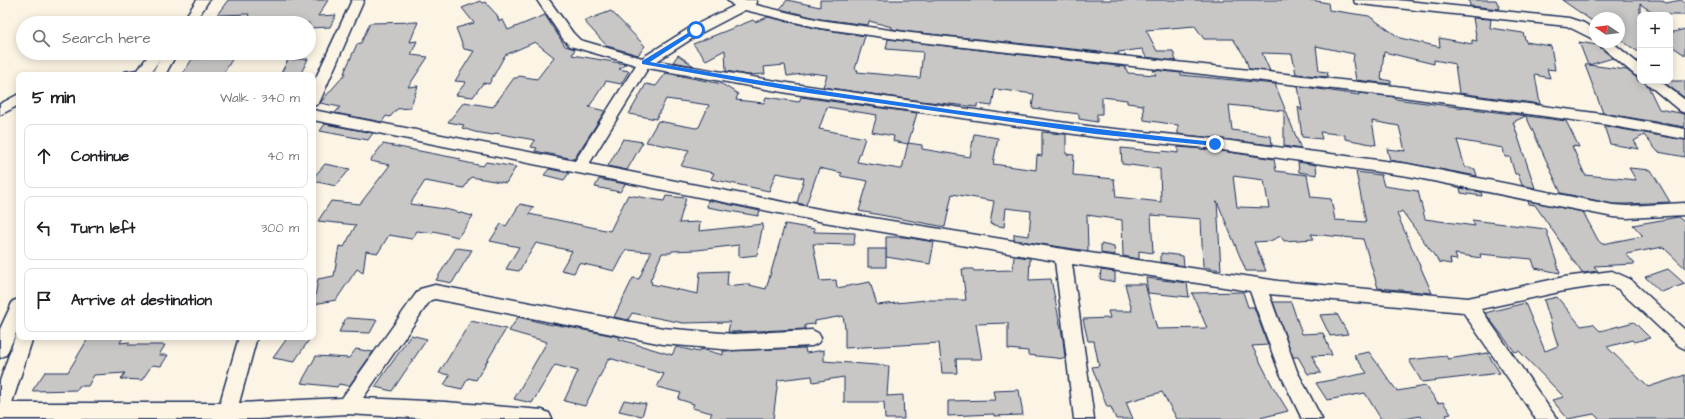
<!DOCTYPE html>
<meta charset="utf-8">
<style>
body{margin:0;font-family:"Architects Daughter",sans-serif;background:#f2f2f2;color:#202124}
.controls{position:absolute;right:12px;top:12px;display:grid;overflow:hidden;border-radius:8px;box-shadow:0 2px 10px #0003}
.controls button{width:36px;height:36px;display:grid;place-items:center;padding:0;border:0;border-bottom:1px solid #e0e0e0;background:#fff;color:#202124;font:20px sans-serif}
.compass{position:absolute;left:1589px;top:12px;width:36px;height:36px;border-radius:50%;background:#fff;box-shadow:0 2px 10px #0003;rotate:283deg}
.stop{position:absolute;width:12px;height:12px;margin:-9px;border:3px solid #1a73e8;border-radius:50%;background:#fff}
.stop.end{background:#1a73e8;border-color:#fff;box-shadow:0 1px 4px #0008}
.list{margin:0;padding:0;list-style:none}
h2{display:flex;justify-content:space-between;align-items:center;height:52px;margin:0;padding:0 16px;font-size:17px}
h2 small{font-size:13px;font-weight:400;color:#757577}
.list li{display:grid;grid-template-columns:26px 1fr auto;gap:12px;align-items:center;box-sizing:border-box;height:64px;margin:0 8px 8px;padding:0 8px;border:1px solid #e0e0e0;border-radius:8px}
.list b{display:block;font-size:15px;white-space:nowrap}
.list em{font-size:13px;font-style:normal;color:#757577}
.icon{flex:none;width:22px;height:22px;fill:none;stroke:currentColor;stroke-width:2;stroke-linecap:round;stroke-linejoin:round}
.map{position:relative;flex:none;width:1685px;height:419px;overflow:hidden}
.search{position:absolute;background:#fff;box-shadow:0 2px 10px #0003;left:16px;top:16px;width:300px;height:44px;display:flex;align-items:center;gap:10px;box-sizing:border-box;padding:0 14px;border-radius:22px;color:#757577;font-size:15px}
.panel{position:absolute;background:#fff;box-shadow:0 2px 10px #0003;left:16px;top:72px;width:300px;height:268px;border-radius:8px}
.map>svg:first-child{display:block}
</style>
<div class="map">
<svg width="1685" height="419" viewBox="0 0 1685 419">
<rect width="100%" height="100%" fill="#fcf5e5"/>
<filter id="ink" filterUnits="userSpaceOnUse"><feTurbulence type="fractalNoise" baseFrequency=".025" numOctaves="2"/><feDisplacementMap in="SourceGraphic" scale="8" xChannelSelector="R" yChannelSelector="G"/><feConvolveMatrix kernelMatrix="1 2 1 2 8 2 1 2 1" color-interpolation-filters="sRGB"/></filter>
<g filter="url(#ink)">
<g fill="#c8c7c6" stroke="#1b2f5e" fill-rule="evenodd">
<path d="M 228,0 L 328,0 L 318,16 L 336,15 L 330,27 L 309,28 L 309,23 L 252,23 L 250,18 L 248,17 L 249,14 L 217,15 Z"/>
<path d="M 787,0 L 820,7 L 820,0 L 1311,0 L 1328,3 L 1329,10 L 1369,16 L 1400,38 L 1440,47 L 1439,38 L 1472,44 L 1472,40 L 1477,41 L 1473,18 L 1491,19 L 1490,28 L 1523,33 L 1526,42 L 1551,46 L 1555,70 L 1547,69 L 1550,78 L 1535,75 L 1540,104 L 1459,93 L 1455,64 L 1434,60 L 1434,64 L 1384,52 L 1381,79 L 1391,81 L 1391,84 L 1356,80 L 1353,62 L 1354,54 L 1316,46 L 1319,71 L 1327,72 L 1328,77 L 1296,74 L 1292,54 L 1262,53 L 1270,71 L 1249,69 L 1245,57 L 1233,39 L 1204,39 L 1195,26 L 1146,30 L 1157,51 L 1173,51 L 1176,61 L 1146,57 L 1142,49 L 1118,52 L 1119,54 L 911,32 L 892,29 L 892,27 L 869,21 L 868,25 L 820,19 L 780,9 Z"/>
<path d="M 1469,0 L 1496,0 L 1500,9 L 1470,6 Z"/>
<path d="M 1562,0 L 1661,0 L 1666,3 L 1681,0 L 1685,3 L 1685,15 L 1657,15 L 1640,4 L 1640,53 L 1619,39 L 1619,18 L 1595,18 L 1595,23 Z"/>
<path d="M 480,1 L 482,3 L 485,2 L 497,15 L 499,21 L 503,20 L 508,30 L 545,15 L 565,46 L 575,49 L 572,55 L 626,64 L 619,69 L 629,71 L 621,84 L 606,81 L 589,107 L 605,111 L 574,159 L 535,151 L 537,148 L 531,147 L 535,140 L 495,133 L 493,135 L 475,132 L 462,128 L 464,125 L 448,122 L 464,102 L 493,107 L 514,78 L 517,78 L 519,76 L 537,79 L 554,57 L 535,42 L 505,55 L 489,84 L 483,83 L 473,97 L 456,95 L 466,82 L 455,81 L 474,51 L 464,49 L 456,28 L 474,23 L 462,8 Z"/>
<path d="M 611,11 L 645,46 L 638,55 L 607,46 L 584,21 Z"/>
<path d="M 768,17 L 820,29 L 865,36 L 855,69 L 858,70 L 857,72 L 920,78 L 923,52 L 886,49 L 888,39 L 1125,67 L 1128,73 L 1156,75 L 1153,70 L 1181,73 L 1181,75 L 1275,84 L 1301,149 L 1284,146 L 1284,111 L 1229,105 L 1232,130 L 1271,136 L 1272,145 L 1178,134 L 1178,125 L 1144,120 L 1143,105 L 1127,103 L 1127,100 L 1102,97 L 1102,114 L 1097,114 L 1097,122 L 1079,119 L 1079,114 L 1032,108 L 1034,94 L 995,89 L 992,106 L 977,104 L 977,107 L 921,101 L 823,87 L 827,75 L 811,73 L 787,76 L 785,65 L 764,67 L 765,74 L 748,75 L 726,71 L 725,50 L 706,60 L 693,44 L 753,20 L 755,22 Z"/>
<path d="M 418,22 L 410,42 L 417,41 L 411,55 L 428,57 L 408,87 L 418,86 L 410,108 L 397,109 L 390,117 L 386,116 L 382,122 L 335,113 L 340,107 L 320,103 L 346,73 L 344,73 L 357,44 L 361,43 L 370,23 Z"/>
<path d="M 1685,29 L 1685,55 L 1670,45 L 1670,33 Z"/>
<path d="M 1579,42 L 1597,45 L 1613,58 L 1589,65 L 1627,70 L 1636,77 L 1638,81 L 1643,81 L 1648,86 L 1659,109 L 1685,114 L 1685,127 L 1603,113 L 1585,65 L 1588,65 Z"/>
<path d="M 678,55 L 694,66 L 673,62 Z"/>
<path d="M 233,58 L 223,74 L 182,75 L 192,59 Z"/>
<path d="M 308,59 L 300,75 L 280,75 L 288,60 Z"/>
<path d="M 666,73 L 722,84 L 738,94 L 736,100 L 764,103 L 766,97 L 799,102 L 801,97 L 917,113 L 908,144 L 893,141 L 894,136 L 872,132 L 877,115 L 827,107 L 819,129 L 865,138 L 857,162 L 900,169 L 902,169 L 908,143 L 922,145 L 922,149 L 970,157 L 974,134 L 998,138 L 993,164 L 1036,170 L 1037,155 L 1042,156 L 1042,132 L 1062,134 L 1066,134 L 1066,154 L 1074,155 L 1073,175 L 1114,179 L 1116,197 L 1161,202 L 1160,169 L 1122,164 L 1121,148 L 1162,152 L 1162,151 L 1178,153 L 1178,147 L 1215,150 L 1274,159 L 1276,171 L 1307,175 L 1311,197 L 1331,199 L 1335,220 L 1366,222 L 1356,172 L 1381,175 L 1384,186 L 1418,191 L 1425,219 L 1475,226 L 1472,220 L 1546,229 L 1560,273 L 1535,268 L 1532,259 L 1480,254 L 1481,258 L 1455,254 L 1457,260 L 1450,259 L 1451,264 L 1439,262 L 1402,211 L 1397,214 L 1432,293 L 1378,288 L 1363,239 L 1311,234 L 1314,239 L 1284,241 L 1281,236 L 1270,241 L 1254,242 L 1266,271 L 1246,271 L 1217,201 L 1221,270 L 1203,267 L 1201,219 L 1151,215 L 1153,253 L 1139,251 L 1139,259 L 1123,256 L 1122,220 L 1087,215 L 1088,251 L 1014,240 L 1014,234 L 1029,236 L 1031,211 L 1006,208 L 1004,227 L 990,224 L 994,201 L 952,194 L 945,227 L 859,211 L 868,181 L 840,176 L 842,173 L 819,168 L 806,205 L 797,203 L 804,178 L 776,173 L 769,191 L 711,179 L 714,173 L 681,166 L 689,150 L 646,142 L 658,121 L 696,128 L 699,127 L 709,105 L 666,99 L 656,119 L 629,114 L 646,84 L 656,86 ZM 1233,176 L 1264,180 L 1269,208 L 1237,207 Z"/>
<path d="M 1662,81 L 1685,81 L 1685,98 Z"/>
<path d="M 1298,86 L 1359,95 L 1359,93 L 1395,97 L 1395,99 L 1566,121 L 1579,147 L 1572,146 L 1585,175 L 1636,180 L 1629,168 L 1651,170 L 1670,202 L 1627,204 L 1613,204 L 1561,193 L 1526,116 L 1513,122 L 1535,188 L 1522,185 L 1518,174 L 1515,174 L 1510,157 L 1505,157 L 1503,148 L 1457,140 L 1465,167 L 1475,169 L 1477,176 L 1390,160 L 1387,149 L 1405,151 L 1399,126 L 1372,121 L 1376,145 L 1345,139 L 1345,135 L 1320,132 L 1322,139 L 1302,137 L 1298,106 L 1302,111 Z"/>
<path d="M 325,124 L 373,133 L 368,140 L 320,131 Z"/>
<path d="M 1604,126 L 1685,140 L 1685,157 L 1658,152 L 1644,135 L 1634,141 L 1639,149 L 1610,144 Z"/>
<path d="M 623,139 L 643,142 L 627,170 L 608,166 Z"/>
<path d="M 383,144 L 461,159 L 459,161 L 483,166 L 486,162 L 516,167 L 506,183 L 471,177 L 464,188 L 425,181 L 410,204 L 445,209 L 473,216 L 458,237 L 434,231 L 433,233 L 417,231 L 412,239 L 389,235 L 378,253 L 366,251 L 363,273 L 357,269 L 336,300 L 314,304 L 318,279 L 334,276 L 339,246 L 344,247 L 356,225 L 318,221 L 331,201 L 360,204 L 390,165 L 370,161 Z"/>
<path d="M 1298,162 L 1316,165 L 1317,175 L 1299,172 Z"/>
<path d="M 325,164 L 350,169 L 336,186 L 313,181 L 313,178 Z"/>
<path d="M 549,169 L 569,173 L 564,180 L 544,175 Z"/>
<path d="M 599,179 L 625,184 L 620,192 L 595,187 Z"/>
<path d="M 1460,188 L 1481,192 L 1482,196 L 1461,193 Z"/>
<path d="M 628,195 L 664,201 L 666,196 L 686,198 L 679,223 L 700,222 L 699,231 L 763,224 L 757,255 L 739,257 L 739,245 L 697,250 L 672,251 L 671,253 L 662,253 L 650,281 L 652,282 L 651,284 L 698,294 L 700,272 L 728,271 L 727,286 L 745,284 L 766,289 L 785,224 L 815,229 L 814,232 L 855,233 L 854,245 L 813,244 L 820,281 L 836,280 L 837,288 L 870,282 L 877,305 L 926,300 L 966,300 L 962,269 L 973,269 L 974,271 L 1013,270 L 1014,256 L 1030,258 L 1029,280 L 1051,279 L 1063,339 L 1065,359 L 1028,355 L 1028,351 L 1008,349 L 1008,323 L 976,324 L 982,359 L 956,359 L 957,373 L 942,373 L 939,343 L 845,348 L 845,328 L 843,316 L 815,321 L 815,324 L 805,325 L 805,329 L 733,332 L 728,332 L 730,322 L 683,323 L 632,313 L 628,320 L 614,317 L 633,278 L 639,279 L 651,252 L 626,250 L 615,271 L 579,263 L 574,273 L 561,270 L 572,251 L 536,243 L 519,271 L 506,269 L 519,247 L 490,241 L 501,224 L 506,226 L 520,204 L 534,207 L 529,214 L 610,231 Z"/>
<path d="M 708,200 L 760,211 L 758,216 L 707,207 Z"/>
<path d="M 1528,201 L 1583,212 L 1598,240 L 1602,244 L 1643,236 L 1633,225 L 1678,217 L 1685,223 L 1685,268 L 1663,247 L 1626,254 L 1635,264 L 1594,266 L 1598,271 L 1582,273 L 1535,205 L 1529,204 Z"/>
<path d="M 886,237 L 904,237 L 934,242 L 930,264 L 886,257 Z"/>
<path d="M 1101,244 L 1114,247 L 1115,255 L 1101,253 Z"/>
<path d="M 456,248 L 472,250 L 452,283 L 436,280 Z"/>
<rect x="868" y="249" width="18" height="18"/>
<path d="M 1161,253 L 1183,256 L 1184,266 L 1161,262 Z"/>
<path d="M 1668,269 L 1685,284 L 1661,292 L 1645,277 Z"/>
<path d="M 1101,270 L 1115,272 L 1115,282 L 1100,279 Z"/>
<path d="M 1146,278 L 1187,283 L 1189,297 L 1148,293 Z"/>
<path d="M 1125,284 L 1145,284 L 1157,329 L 1207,328 L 1192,293 L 1243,292 L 1248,307 L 1254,307 L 1268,345 L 1252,346 L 1272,385 L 1288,411 L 1256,419 L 1177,419 L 1162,392 L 1126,402 L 1133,419 L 1116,419 L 1111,407 L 1107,407 L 1092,367 L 1099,366 L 1094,341 L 1088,341 L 1083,319 L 1110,318 L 1108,311 L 1132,311 Z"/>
<path d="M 1557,297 L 1581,326 L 1593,324 L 1600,331 L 1634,322 L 1650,338 L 1634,342 L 1632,340 L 1607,347 L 1648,387 L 1685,375 L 1685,419 L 1599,419 L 1594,414 L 1568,419 L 1552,400 L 1564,397 L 1519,351 L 1515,352 L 1485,313 L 1525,303 L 1545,351 L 1558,346 L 1544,300 Z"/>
<path d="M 1273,302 L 1291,302 L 1302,334 L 1323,333 L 1332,355 L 1312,356 L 1321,373 L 1308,374 L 1298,357 L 1293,357 Z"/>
<path d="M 1337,314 L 1348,334 L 1330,336 L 1320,315 Z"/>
<path d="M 518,317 L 552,325 L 553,324 L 620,337 L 619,339 L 672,355 L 676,347 L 699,352 L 701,349 L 723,355 L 723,351 L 805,348 L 806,353 L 824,350 L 824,361 L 889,366 L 887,396 L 903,395 L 904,419 L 885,419 L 884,402 L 844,402 L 844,377 L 813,382 L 812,376 L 778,380 L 773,419 L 709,419 L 712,413 L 692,408 L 694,404 L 678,399 L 681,393 L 657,387 L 664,374 L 609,358 L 585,406 L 564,401 L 578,371 L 555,365 L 532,403 L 514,399 L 547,342 L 509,331 Z"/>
<path d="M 346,318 L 349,318 L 377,320 L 370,333 L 339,332 Z"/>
<path d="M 471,321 L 506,329 L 476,380 L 468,378 L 462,389 L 444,385 L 450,375 L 439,373 Z"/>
<path d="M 411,335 L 427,339 L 392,391 L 375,387 Z"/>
<path d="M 89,337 L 123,337 L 120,343 L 130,342 L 128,345 L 165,345 L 159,355 L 168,355 L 161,366 L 152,365 L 142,380 L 121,379 L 125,373 L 94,375 L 88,386 L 79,386 L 77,390 L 32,391 L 45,372 L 68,372 Z"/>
<path d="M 288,337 L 311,337 L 294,362 L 273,358 Z"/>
<path d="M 356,349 L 373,352 L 349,386 L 339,384 L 337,387 L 301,383 L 316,356 L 349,358 Z"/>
<path d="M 1369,352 L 1397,391 L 1426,386 L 1438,403 L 1443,402 L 1451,414 L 1446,415 L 1448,419 L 1422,419 L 1420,416 L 1405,419 L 1381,419 L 1365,393 L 1327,400 L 1316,383 L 1367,373 L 1354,355 Z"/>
<path d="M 1487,353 L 1500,373 L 1422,382 L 1409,360 L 1446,356 L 1448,359 Z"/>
<path d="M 1019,390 L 1023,415 L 994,416 L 994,414 L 948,416 L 948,401 L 995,400 L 993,391 Z"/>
<path d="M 624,400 L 646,404 L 642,416 L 619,411 Z"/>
</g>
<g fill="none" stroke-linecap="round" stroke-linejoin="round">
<defs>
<g id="minor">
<path d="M 197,0 L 209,0 L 197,19 L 240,17 L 249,19 L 251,23 L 181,23 Z"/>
<path d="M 352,0 L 364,0 L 320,101 L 318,104 L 313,106 L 313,84 Z"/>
<path d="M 537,0 L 549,0 L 573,33 L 580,40 L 642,58 L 691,27 L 734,6 L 727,0 L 756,0 L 757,2 L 756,5 L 820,20 L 911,33 L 1395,86 L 1602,114 L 1685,129 L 1685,139 L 1602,124 L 1395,96 L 911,41 L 820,28 L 745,10 L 701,33 L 657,61 L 794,84 L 1095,127 L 1215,139 L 1408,164 L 1613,205 L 1627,206 L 1685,203 L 1685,215 L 1627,218 L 1613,217 L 1408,176 L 1215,149 L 1095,137 L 794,94 L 648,68 L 589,164 L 824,210 L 1063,249 L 1278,281 L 1468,298 L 1564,277 L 1612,271 L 1630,279 L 1685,330 L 1685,349 L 1679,346 L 1618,289 L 1610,285 L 1603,285 L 1564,291 L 1481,309 L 1557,419 L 1536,419 L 1463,312 L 1269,294 L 1297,371 L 1322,419 L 1302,419 L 1279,371 L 1250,291 L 1072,264 L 1094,419 L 1074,419 L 1055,261 L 824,222 L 313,120 L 313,110 L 575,161 L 636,65 L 570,46 L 563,39 Z"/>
<path d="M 1354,0 L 1397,0 L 1569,18 L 1584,23 L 1595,30 L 1595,40 L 1567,26 L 1360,4 L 1355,3 Z"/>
<path d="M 1596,42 L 1612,42 L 1640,65 L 1640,77 L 1635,75 Z"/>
<path d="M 150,53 L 177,53 L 165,75 L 151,75 L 160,59 L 149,75 L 122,75 L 124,72 L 138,70 Z"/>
<path d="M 1644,81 L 1660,81 L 1685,100 L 1685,113 L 1680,111 Z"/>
<path d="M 19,94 L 19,105 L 0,115 L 0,104 Z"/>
<path d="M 435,285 L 663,328 L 733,334 L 812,330 L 818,333 L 821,338 L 818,343 L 812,346 L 733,350 L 663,344 L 435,299 L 431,300 L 427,305 L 363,398 L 446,402 L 542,410 L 549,413 L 552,419 L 435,419 L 347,414 L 258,419 L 0,419 L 0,381 L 15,337 L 19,331 L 19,337 L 33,337 L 12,403 L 220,403 L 239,337 L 257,337 L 239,403 L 342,398 L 415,295 L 420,289 Z"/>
<path d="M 19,299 L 19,327 L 6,355 L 0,358 L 0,329 L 13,301 Z"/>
</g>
</defs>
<use href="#minor" stroke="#1b2f5e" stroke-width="3"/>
<use href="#minor" fill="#fcf5e5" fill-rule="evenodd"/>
</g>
</g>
<path fill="#1a73e8" d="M 696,28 L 699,30 L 698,31 L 650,62 C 837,95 1026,122 1215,142 L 1218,144 L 1215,146 L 1095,134 L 794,91 L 642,64 L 642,61 Z"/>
</svg>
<div class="controls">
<button>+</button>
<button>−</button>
</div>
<svg class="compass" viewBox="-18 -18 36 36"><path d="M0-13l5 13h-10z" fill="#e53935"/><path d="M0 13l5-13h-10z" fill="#757577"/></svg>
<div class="stop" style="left:696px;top:30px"></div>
<div class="stop end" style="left:1215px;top:144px"></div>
<div class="search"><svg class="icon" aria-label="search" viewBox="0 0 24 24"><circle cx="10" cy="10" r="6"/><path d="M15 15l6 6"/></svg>Search here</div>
<section class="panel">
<h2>5 min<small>Walk · 340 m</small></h2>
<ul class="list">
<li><svg class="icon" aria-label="ahead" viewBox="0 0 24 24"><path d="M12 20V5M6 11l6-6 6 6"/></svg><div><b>Continue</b></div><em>40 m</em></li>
<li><svg class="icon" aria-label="left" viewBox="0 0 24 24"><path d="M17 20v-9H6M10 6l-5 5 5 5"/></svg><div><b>Turn left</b></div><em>300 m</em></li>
<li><svg class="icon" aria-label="arrive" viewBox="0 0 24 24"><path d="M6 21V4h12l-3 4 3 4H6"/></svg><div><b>Arrive at destination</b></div></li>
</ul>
</section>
</div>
